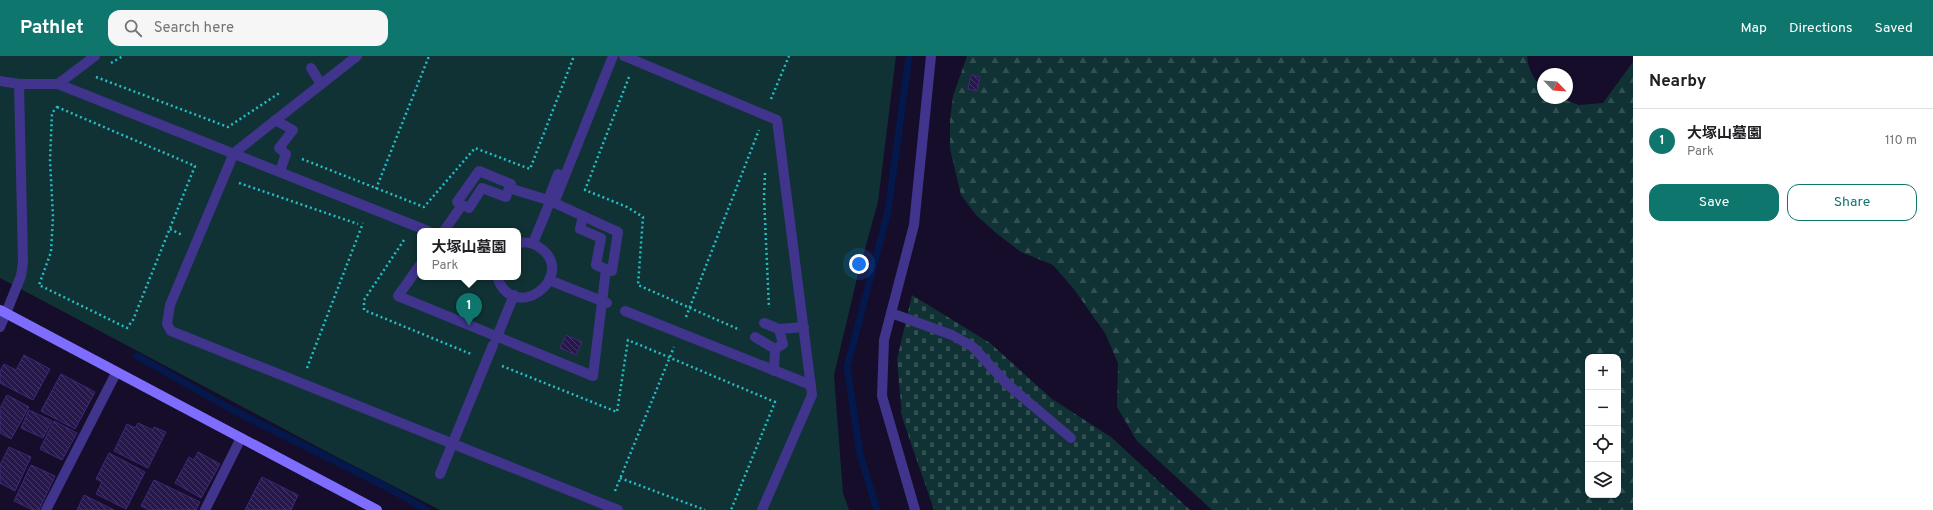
<!DOCTYPE html>
<meta charset="utf-8">
<style>
body{margin:0;font-family:Overpass,"Noto Sans JP",sans-serif;background:#f6f6f6;color:#202124}
.controls{position:absolute;right:12px;bottom:12px;display:grid;overflow:hidden;border-radius:8px;box-shadow:0 1px 3px #0004}
.controls button{width:36px;height:36px;display:grid;place-items:center;padding:0;border:0;border-bottom:1px solid #e0e0e0;background:#fff;color:#202124;font:20px sans-serif}
.compass{position:absolute;left:1537px;top:12px;width:36px;height:36px;border-radius:50%;background:#fff;box-shadow:0 1px 3px #0004;rotate:115deg}
.you{position:absolute;left:859px;top:208px;width:14px;height:14px;margin:-10px;border:3px solid #fff;border-radius:50%;background:#1a73e8;box-shadow:0 0 0 6px #1a73e833}
.badge{display:grid;place-items:center;width:26px;height:26px;border-radius:50%;background:#0f766e;color:#fff;font-size:13px;font-weight:700}
.pin{position:absolute;translate:-50% -33px;filter:drop-shadow(0 1px 2px #0008)}
.pin::after{content:'';position:absolute;top:21px;width:14px;height:12px;background:inherit;clip-path:polygon(0 0,100% 0,50% 100%)}
.popup{position:absolute;left:417px;top:172px;width:104px;height:52px;box-sizing:border-box;display:grid;place-content:center;border-radius:8px;background:#fff;filter:drop-shadow(0 1px 3px #0005);font-size:13px;white-space:nowrap;color:#757577}
.popup b{font-size:15px;color:#202124}
.popup::after{content:'';position:absolute;left:50%;top:100%;margin-left:-8px;border:8px solid transparent;border-top-color:#fff}
.list{margin:0;padding:0;list-style:none}
h2{display:flex;justify-content:space-between;align-items:center;height:52px;margin:0;padding:0 16px;font-size:17px}
h2 small{font-size:13px;font-weight:400;color:#757577}
.list li{display:grid;grid-template-columns:26px 1fr auto;gap:12px;align-items:center;box-sizing:border-box;height:64px;padding:0 16px;border-top:1px solid #e0e0e0}
.list b{display:block;font-size:15px;white-space:nowrap}
.list p{margin:0;font-size:13px;white-space:nowrap;color:#757577}
.list em{font-size:13px;font-style:normal;color:#757577}
.actions{display:flex;gap:8px;padding:12px 16px}
.actions a{flex:1;padding:9px 0;border:1px solid #0f766e;border-radius:12px;text-align:center;font-size:14px;color:#0f766e}
.actions .main{background:#0f766e;color:#fff}
.icon{flex:none;width:22px;height:22px;fill:none;stroke:currentColor;stroke-width:2;stroke-linecap:round;stroke-linejoin:round}
.map{position:relative;flex:none;width:1633px;height:454px;overflow:hidden}
header{display:flex;align-items:center;gap:24px;box-sizing:border-box;height:56px;padding:0 20px;background:#0f766e;color:#fff}
header strong{font-size:19px}
nav{display:flex;gap:22px;margin-inline-start:auto;font-size:14px}
.search{width:280px;height:36px;background:#f6f6f6;display:flex;align-items:center;gap:10px;box-sizing:border-box;padding:0 14px;border-radius:12px;color:#757577;font-size:15px}
main{display:flex}
aside{flex:1;background:#fff}
.map>svg:first-child{display:block}
</style>
<header>
<strong>Pathlet</strong>
<div class="search"><svg class="icon" aria-label="search" viewBox="0 0 24 24"><circle cx="10" cy="10" r="6"/><path d="M15 15l6 6"/></svg>Search here</div>
<nav><a>Map</a><a>Directions</a><a>Saved</a></nav>
</header>
<main>
<div class="map">
<svg width="1633" height="454" viewBox="0 0 1633 454">
<defs>
<pattern id="forest-firs" width="22" height="20" patternUnits="userSpaceOnUse"><rect width="22" height="20" fill="#103234"/><path d="M5 1l3.5 6h-7zM16 11l3.5 6h-7z" fill="#324f52"/></pattern>
<pattern id="cemetery-stones" width="16" height="16" patternUnits="userSpaceOnUse"><rect width="16" height="16" fill="#103234"/><path d="M2 7V4a2 2 0 0 1 4 0v3zM10 15v-3a2 2 0 0 1 4 0v3z" fill="#324f52"/></pattern>
<pattern id="building-back-hatch" width="6" height="6" patternUnits="userSpaceOnUse"><rect width="6" height="6" fill="#27184c"/><path d="M-1 5l2 2M0 0l6 6M5-1l2 2" fill="none" stroke="#463967"/></pattern>
</defs>
<rect width="100%" height="100%" fill="#150d29"/>
<path fill="url(#forest-firs)" fill-rule="evenodd" d="M 967,0 L 1527,0 C 1528,12 1533,24 1543,31 L 1543,42 L 1560,42 L 1579,49 L 1603,47 L 1633,6 L 1633,454 L 1212,454 L 1137,385 L 1117,351 L 1118,307 L 1105,277 L 1073,232 L 1053,209 L 1021,196 L 996,177 L 976,159 L 961,139 L 950,93 L 950,64 L 953,40 ZM 1588,301 L 1618,301 L 1618,439 L 1588,439 Z"/>
<path fill="url(#cemetery-stones)" d="M 912,239 L 990,287 L 1052,343 L 1111,381 L 1190,454 L 934,454 L 902,361 L 897,303 Z"/>
<path fill="#103234" fill-rule="evenodd" d="M 0,0 L 896,0 L 878,146 L 858,218 L 834,319 L 843,437 L 849,454 L 440,454 L 333,399 L 0,222 ZM 420,175 L 518,175 L 518,221 L 420,221 Z"/>
<g fill="none" stroke-linecap="round" stroke-linejoin="round">
<g stroke="#05184b" stroke-width="7">
<path d="M 137,300 L 231,353 L 385,430 L 427,454"/>
<path d="M 877,454 L 860,398 L 847,311 L 888,155 L 909,0"/>
</g>
</g>
<g fill="url(#building-back-hatch)" stroke="#40277b">
<path d="M 971,19 L 980,21 L 977,35 L 968,33 Z"/>
<path d="M 566,279 L 582,286 L 576,299 L 560,292 Z"/>
<path d="M 24,299 L 50,313 L 33,344 L 0,327 L 0,315 L 4,308 L 16,314 Z"/>
<path d="M 61,318 L 95,336 L 75,373 L 41,355 Z"/>
<path d="M 7,339 L 29,351 L 11,383 L 0,377 L 0,352 Z"/>
<path d="M 29,354 L 52,365 L 43,382 L 21,372 Z"/>
<path d="M 54,365 L 77,377 L 62,404 L 40,393 Z"/>
<path d="M 138,367 L 153,374 L 154,371 L 166,376 L 148,412 L 114,395 L 127,368 L 135,372 Z"/>
<path d="M 9,391 L 31,401 L 15,435 L 0,427 L 0,409 Z"/>
<path d="M 198,396 L 220,408 L 201,442 L 175,427 L 189,401 L 194,404 Z"/>
<path d="M 109,397 L 145,416 L 126,453 L 96,438 L 102,426 L 96,423 Z"/>
<path d="M 31,409 L 55,420 L 39,454 L 33,454 L 14,445 Z"/>
<path d="M 262,421 L 298,439 L 291,454 L 245,454 Z"/>
<path d="M 154,424 L 200,446 L 196,454 L 149,454 L 141,450 Z"/>
<path d="M 84,439 L 114,454 L 77,454 Z"/>
</g>
<g fill="none" stroke-linecap="round" stroke-linejoin="round">
<g stroke="#23bfc6" stroke-width="2.5" stroke-dasharray="2 3" stroke-linecap="butt">
<path d="M 111,7 L 123,0"/>
<path d="M 96,21 L 228,71 L 281,36"/>
<path d="M 629,21 L 585,134 L 627,151 L 643,161 L 638,229 L 740,274"/>
<path d="M 771,43 L 789,0"/>
<path d="M 57,51 L 195,110 L 133,264 L 127,272 L 39,229 L 51,196 L 53,160 L 50,104 L 52,57 Z"/>
<path d="M 302,103 L 424,151 L 475,92 L 530,113 L 574,0"/>
<path d="M 765,117 L 764,141 L 769,252"/>
<path d="M 239,127 L 358,168"/>
<path d="M 376,133 L 429,0"/>
<path d="M 170,173 L 182,179"/>
<path d="M 404,184 L 364,244 L 364,254 L 471,298"/>
<path d="M 686,261 L 759,74"/>
<path d="M 502,310 L 617,356 L 628,284 L 775,346 L 731,454"/>
<path d="M 307,312 L 363,167"/>
<path d="M 620,422 L 705,454"/>
<path d="M 615,435 L 674,291"/>
</g>
<g stroke="#40348d" stroke-width="10">
<path d="M 357,0 L 234,97 L 170,249 L 167,268 L 171,275 L 618,454"/>
<path d="M 624,0 L 777,64 L 812,339 L 762,454"/>
<path d="M 311,12 L 321,28"/>
<path d="M 0,25 L 19,28 L 58,28 L 95,0"/>
<path d="M 58,28 L 428,175"/>
<path d="M 275,64 L 293,74 L 279,92 L 286,98 L 280,115"/>
<path d="M 548,144 L 558,118"/>
<path d="M 554,147 L 613,0"/>
<path d="M 462,149 L 469,152 L 482,132 L 506,141 L 509,132"/>
<path d="M 583,160 L 580,173 L 601,182 L 596,209 L 606,213"/>
<path d="M 533,187 L 550,146"/>
<path d="M 420,209 L 398,240 L 593,320 L 606,213 L 612,215 L 618,176 L 548,144 L 509,132 L 511,128 L 479,115 L 457,146 L 462,149 L 444,175"/>
<path d="M 497,221 C 514,269 575,222 543,194 C 535,187 528,185 518,187"/>
<path d="M 549,224 L 607,247"/>
<path d="M 625,255 L 811,329"/>
<path d="M 6,257 L 21,220 L 23,206 L 19,28"/>
<path d="M 891,257 L 952,279 L 973,291 L 1006,327 L 1071,382"/>
<path d="M 764,267 L 779,273"/>
<path d="M 755,281 L 775,293"/>
<path d="M 496,283 L 514,239"/>
<path d="M 774,315 L 775,293 L 783,288 L 779,273 L 804,271"/>
<path d="M 440,418 L 493,289"/>
</g>
<g stroke="#40348d" stroke-width="10">
<path d="M 0,271 L 6,257"/>
<path d="M 46,454 L 116,317"/>
<path d="M 205,454 L 241,382"/>
<path d="M 915,454 L 882,340 L 884,284 L 914,169 L 931,0"/>
</g>
<path stroke="#7f6dff" stroke-width="10" d="M 0,254 L 377,454"/>
</g>
</svg>
<div class="controls">
<button>+</button>
<button>−</button>
<button><svg class="icon" aria-label="locate" viewBox="0 0 24 24"><circle cx="12" cy="12" r="6"/><path d="M12 2v4M12 18v4M2 12h4M18 12h4"/></svg></button>
<button><svg class="icon" aria-label="layers" viewBox="0 0 24 24"><path d="M12 4l9 5-9 5-9-5zM3 14l9 5 9-5"/></svg></button>
</div>
<svg class="compass" viewBox="-18 -18 36 36"><path d="M0-13l5 13h-10z" fill="#e53935"/><path d="M0 13l5-13h-10z" fill="#757577"/></svg>
<div class="you"></div>
<div class="pin badge" style="left:469px;top:270px">1</div>
<div class="popup"><b>大塚山墓園</b>Park</div>
</div>
<aside>
<h2>Nearby<small></small></h2>
<ul class="list">
<li><span class="badge">1</span><div><b>大塚山墓園</b><p>Park</p></div><em>110 m</em></li>
</ul>
<div class="actions"><a class="main">Save</a><a>Share</a></div>
</aside>
</main>
